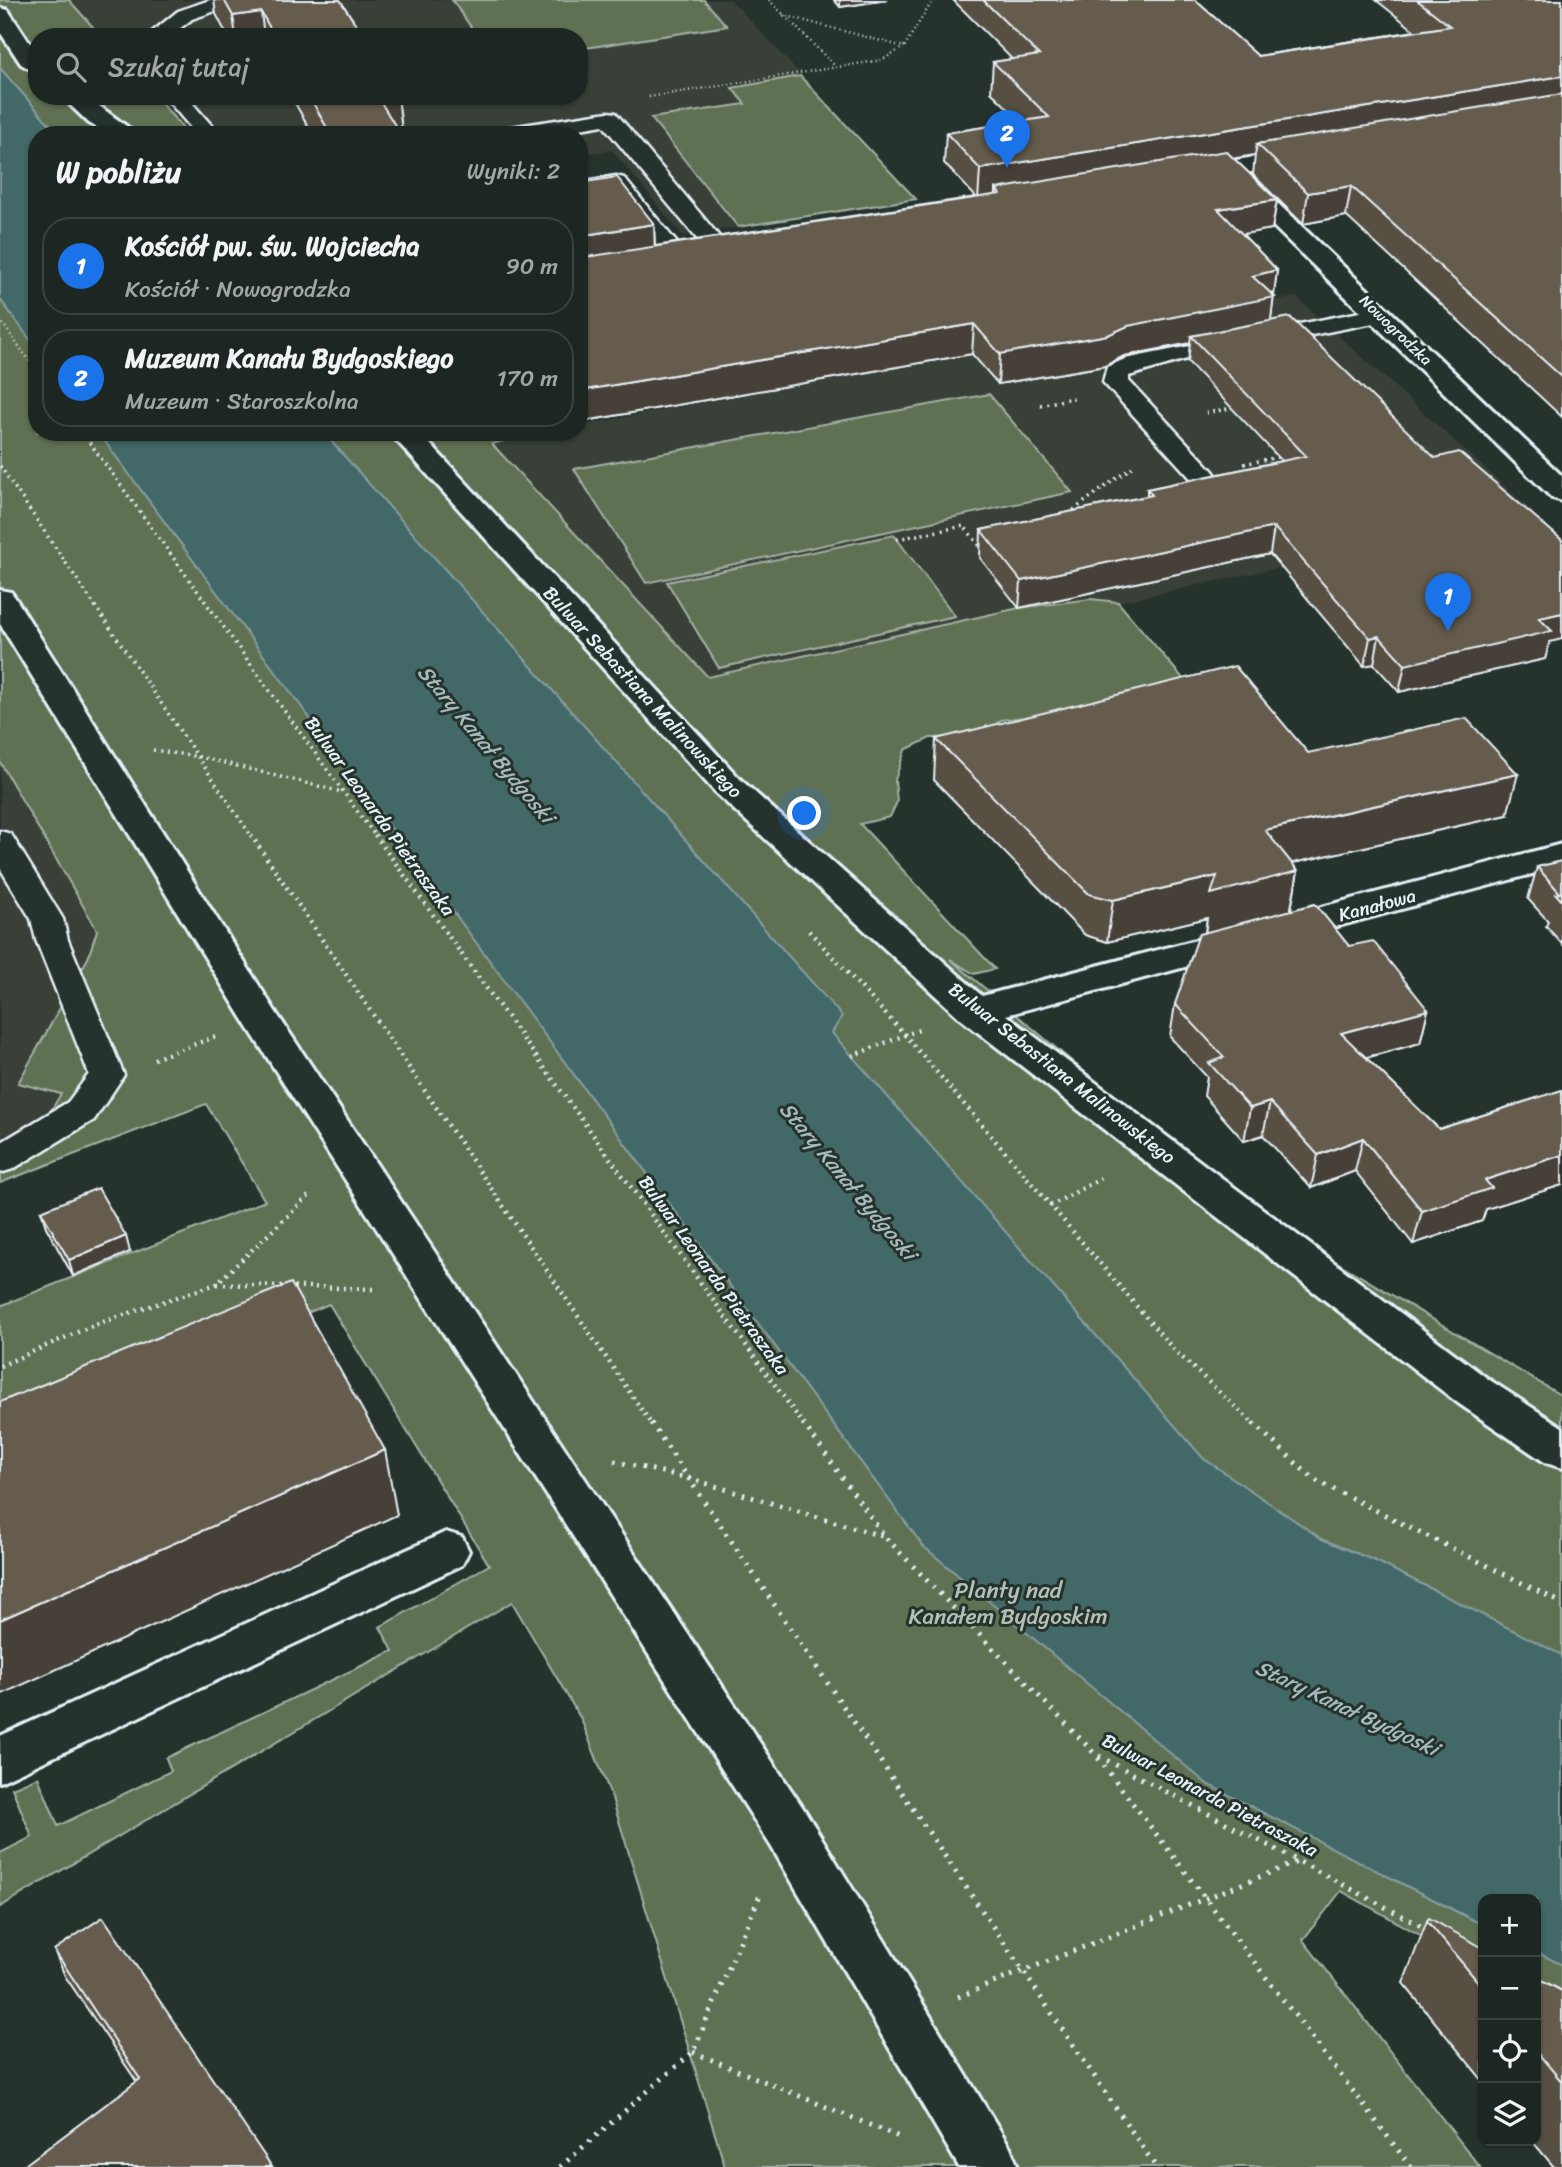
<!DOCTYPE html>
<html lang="pl">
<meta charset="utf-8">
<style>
body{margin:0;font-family:Sriracha,sans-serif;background:#29322f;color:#f1f3f6}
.controls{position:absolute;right:21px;bottom:21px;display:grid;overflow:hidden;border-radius:14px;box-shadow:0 2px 5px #0004}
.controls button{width:63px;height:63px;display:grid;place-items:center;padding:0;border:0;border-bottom:2px solid #3a4340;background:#1c2622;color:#f1f3f6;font:35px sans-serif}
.you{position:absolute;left:805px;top:814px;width:24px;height:24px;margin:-18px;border:5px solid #fff;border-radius:50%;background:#1a73e8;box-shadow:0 0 0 10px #1a73e833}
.badge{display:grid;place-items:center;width:46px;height:46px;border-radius:50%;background:#1a73e8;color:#fff;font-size:23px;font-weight:700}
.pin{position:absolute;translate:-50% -58px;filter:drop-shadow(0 2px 4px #0008)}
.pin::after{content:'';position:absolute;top:37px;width:24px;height:21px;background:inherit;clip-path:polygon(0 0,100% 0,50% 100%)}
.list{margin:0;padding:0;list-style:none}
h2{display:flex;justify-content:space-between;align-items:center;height:91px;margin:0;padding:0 28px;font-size:30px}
h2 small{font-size:23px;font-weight:400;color:#a0a5a5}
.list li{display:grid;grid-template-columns:46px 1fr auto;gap:21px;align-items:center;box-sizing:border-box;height:98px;margin:0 14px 14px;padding:0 14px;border:2px solid #3a4340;border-radius:28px}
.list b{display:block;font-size:26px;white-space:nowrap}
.list p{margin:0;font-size:23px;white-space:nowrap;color:#a0a5a5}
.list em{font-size:23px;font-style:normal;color:#a0a5a5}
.icon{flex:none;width:38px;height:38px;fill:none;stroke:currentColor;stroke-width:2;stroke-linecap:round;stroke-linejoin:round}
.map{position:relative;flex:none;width:1562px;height:2167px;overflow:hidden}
.search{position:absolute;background:#1c2622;box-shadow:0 2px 5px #0004;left:28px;top:28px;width:560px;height:77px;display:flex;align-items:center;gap:18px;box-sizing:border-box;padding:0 24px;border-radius:28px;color:#a0a5a5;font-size:26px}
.panel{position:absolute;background:#1c2622;box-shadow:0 2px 5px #0004;left:28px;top:126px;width:560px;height:315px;border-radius:28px}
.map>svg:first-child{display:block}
</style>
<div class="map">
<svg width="1562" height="2167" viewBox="0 0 1562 2167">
<rect width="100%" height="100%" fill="#26332d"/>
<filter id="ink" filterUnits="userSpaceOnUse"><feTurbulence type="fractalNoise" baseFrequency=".0143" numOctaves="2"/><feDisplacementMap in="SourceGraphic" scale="14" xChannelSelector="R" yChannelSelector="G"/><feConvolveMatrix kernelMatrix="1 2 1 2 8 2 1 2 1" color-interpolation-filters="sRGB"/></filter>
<g filter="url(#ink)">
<g fill="#393f37">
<path d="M 69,0 L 731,0 L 916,199 L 683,236 L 612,150 L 579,155 L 579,135 L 189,135 L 155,96 L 579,96 L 579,37 L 102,37 Z"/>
<path d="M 1296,297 L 1534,513 L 718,688 L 491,443 L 547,432 L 579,432 L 579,426 L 731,397 Z"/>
<path d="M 0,733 L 206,1103 L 0,1183 Z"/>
</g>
<g fill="#617153" stroke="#a4b1a6" stroke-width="2">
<path d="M 0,0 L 69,0 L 102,37 L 37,37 L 37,96 L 155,96 L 189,135 L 37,135 L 37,432 L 536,432 L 492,444 L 708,677 L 1019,608 L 1091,599 L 1118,602 L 1197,695 L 1001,720 L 980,737 L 930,738 L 905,750 L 895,780 L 897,802 L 890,817 L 860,824 L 995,969 L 974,974 L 950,959 L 1249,1210 L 1562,1396 L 1562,2014 L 1536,1999 L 1536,1899 L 1483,1899 L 1483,1970 L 1341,1891 L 1303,1940 L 1480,2167 L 725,2167 L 612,1798 L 581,1719 L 512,1602 L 0,1907 L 0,1853 L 32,1837 L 12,1788 L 38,1777 L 58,1826 L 171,1771 L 166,1758 L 393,1651 L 380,1627 L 489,1565 L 329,1304 L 0,1440 L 0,1306 L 265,1201 L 206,1104 L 0,1183 L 0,1166 L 23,1156 L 61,1094 L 18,1083 L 88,958 L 97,930 L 0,762 Z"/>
<path d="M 452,0 L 704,0 L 727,26 L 579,49 L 579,37 L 478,37 Z"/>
<path d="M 800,76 L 916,199 L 738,227 L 651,118 L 745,104 L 732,88 Z"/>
<path d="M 989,394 L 1072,492 L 646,583 L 574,469 Z"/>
<path d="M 894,535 L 955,616 L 719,668 L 667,582 Z"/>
</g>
<g fill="#436868" stroke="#859fa2" stroke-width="2">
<path d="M 0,68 L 59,135 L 37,135 L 37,349 L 0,299 Z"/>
<path d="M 98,432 L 323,432 L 842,1016 L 832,1033 L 1203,1458 L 1322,1539 L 1378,1562 L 1562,1655 L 1562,1965 L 1536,1952 L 1536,1899 L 1483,1899 L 1483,1925 L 1207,1784 L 923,1546 Z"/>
</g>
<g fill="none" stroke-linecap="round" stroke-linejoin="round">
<defs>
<g id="lane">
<path d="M 210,0 L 239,0 L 236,4 L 192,19 L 169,37 L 146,37 L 178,11 Z"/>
<path d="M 164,96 L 186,96 L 220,135 L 197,135 Z"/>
<path d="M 608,112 L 616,113 L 728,247 L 732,252 L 728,257 L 712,257 L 603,125 L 545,135 L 493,135 L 504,128 Z"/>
<path d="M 616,176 L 624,178 L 686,254 L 690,259 L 686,264 L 670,264 L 610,191 L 579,196 L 579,182 Z"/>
<path d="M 1380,308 L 1389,310 L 1392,315 L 1389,320 L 1183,360 L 1129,376 L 1129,381 L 1213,471 L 1217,477 L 1213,483 L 1195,483 L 1103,382 L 1107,367 L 1125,359 Z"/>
<path d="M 0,831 L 11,834 L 63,919 L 68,940 L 124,1075 L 94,1120 L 13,1169 L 0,1173 L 0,1143 L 68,1102 L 89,1074 L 36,940 L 31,919 L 0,868 Z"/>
</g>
<g id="street">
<path d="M 0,8 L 8,10 L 37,54 L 37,73 L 21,64 L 0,32 Z"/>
<path d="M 61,96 L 86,96 L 138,135 L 109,135 L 89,123 Z"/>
<path d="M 1306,149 L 1315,151 L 1318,156 L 1315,161 L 1246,173 L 1562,476 L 1562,501 L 1552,498 L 1229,183 L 1227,176 L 1192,181 L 1183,179 L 1180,174 L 1183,169 L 1192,167 Z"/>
<path d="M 389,432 L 419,432 L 741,780 L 982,996 L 1562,844 L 1562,866 L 1006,1015 L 1488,1379 L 1562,1427 L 1562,1468 L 1546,1463 L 1458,1403 L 962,1020 L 717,794 Z"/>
<path d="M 0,590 L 11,592 L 16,599 L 275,1011 L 807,1814 L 1010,2147 L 1018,2167 L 959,2167 L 771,1846 L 249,1029 L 0,624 Z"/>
<path d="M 446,1532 L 462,1537 L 469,1551 L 462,1565 L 0,1782 L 0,1736 Z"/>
</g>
</defs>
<use href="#lane" stroke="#e8f1f8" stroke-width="5"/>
<use href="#street" stroke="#e8f1f8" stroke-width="6"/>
<g stroke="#e8f1f8" stroke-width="2.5" stroke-dasharray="1 3.5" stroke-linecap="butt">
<path d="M 769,0 L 835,66"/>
<path d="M 783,15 L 904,47 L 933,0"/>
<path d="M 649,97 L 882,60 L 904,47"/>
<path d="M 0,320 L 36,370"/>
</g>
<g stroke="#e8f1f8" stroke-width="3.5" stroke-dasharray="2 4.5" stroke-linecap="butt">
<path d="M 35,369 L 37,371"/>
<path d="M 1040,405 L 1077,397"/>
<path d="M 1206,413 L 1232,408"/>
<path d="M 82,432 L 376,837"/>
<path d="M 1244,464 L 1278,457"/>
<path d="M 0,466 L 252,837"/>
<path d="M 1068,514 L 1132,467"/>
<path d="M 897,539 L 964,526 L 979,545 L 983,545"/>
<path d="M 153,750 L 200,757 L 342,792"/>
</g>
<g stroke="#e8f1f8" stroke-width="4.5" stroke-dasharray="2 5" stroke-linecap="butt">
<path d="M 251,835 L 652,1425"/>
<path d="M 375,835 L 804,1425"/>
<path d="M 809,931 L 905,1035 L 922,1029"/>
<path d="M 852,1056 L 905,1035 L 1174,1350 L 1255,1425"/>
<path d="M 154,1059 L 215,1037"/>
<path d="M 1050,1206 L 1105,1176"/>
<path d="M 217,1284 L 373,1289"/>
<path d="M 0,1366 L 94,1325 L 216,1284 L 312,1193"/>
</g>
<g stroke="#e8f1f8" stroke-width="5" stroke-dasharray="2.5 7" stroke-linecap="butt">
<path d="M 651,1423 L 1156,2167"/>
<path d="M 803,1423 L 886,1538 L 1095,1754 L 1427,1929"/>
<path d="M 1253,1423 L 1313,1479 L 1562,1603"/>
<path d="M 614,1461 L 688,1478 L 885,1537"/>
<path d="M 1098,1758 L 1411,2167"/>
<path d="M 958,1997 L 1297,1862"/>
<path d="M 693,2052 L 899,2137"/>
<path d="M 560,2167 L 693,2052 L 760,1895"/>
</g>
<use href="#lane" fill="#26332d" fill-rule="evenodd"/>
<use href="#street" fill="#26332d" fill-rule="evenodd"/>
</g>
<g fill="#574f43" stroke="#e8f1f8" stroke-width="2">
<path d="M 214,0 L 340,0 L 364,37 L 228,37 L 216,14 Z"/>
<path d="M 834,0 L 887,0 L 840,7 Z"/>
<path d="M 953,0 L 1195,0 L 1258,56 L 1415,31 L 1376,0 L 1562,0 L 1562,417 L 1346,216 L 1303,224 L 1253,175 L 1255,155 L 1233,158 L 1277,200 L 1272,229 L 1242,234 L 1277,270 L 1271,320 L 1550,642 L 1545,659 L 1399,692 L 1374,664 L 1364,666 L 1270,554 L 1019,608 L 980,558 L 981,530 L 1147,496 L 1147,489 L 1282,461 L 1188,362 L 1190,343 L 1124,356 L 1105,366 L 998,384 L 972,354 L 579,422 L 579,183 L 654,224 L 655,246 L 976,197 L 944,163 L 946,133 L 1021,121 L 991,92 L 993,62 L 1012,59 Z"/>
<path d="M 291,96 L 398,96 L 402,132 L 400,132 L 401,135 L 313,135 Z"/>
<path d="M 936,739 L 1308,753 L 1507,815 L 1292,863 L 1298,871 L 1291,910 L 1349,946 L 1428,1010 L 1420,1043 L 1366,1058 L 1439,1129 L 1562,1090 L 1562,1185 L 1486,1209 L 1482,1221 L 1413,1244 L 1355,1171 L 1311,1188 L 1263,1135 L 1244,1141 L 1204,1096 L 1207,1077 L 1170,1037 L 1175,1004 L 1205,933 L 1207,918 L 1107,942 L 1085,935 L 934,780 Z"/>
<path d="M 1562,861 L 1562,944 L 1546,926 L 1548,921 L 1528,899 L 1537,867 Z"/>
<path d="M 41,1211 L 130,1252 L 73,1276 L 46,1227 Z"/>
<path d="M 1427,1921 L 1483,1948 L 1483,2081 L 1403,1983 Z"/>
<path d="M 54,1950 L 272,2167 L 137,2082 L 65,1976 Z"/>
<path d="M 1536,1977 L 1562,1991 L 1562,2167 L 1554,2167 L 1532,2141 L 1536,2141 Z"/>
</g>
<g fill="#474037" stroke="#e8f1f8" stroke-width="2">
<path d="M 840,0 L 887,0 L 840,7 Z"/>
<path d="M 261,12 L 264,37 L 236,37 L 233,16 Z"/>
<path d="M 1562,76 L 1562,104 L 1257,144 L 1255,155 L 1000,197 L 1000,194 L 996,189 L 996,197 L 978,200 L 980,169 Z"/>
<path d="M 376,96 L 398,96 L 402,132 L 385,135 Z"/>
<path d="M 1351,186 L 1346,216 L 1303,224 L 1308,193 Z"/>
<path d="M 1277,200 L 1272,229 L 1215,239 L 1218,209 Z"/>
<path d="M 654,224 L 655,254 L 579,266 L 579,236 Z"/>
<path d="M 1277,270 L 1270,327 L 1191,336 L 1190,343 L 1124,356 L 1105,366 L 998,384 L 1000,354 L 1252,276 Z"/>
<path d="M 974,324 L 972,354 L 579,422 L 579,391 Z"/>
<path d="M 1274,527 L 1270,554 L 1019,608 L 1021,581 Z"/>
<path d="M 1562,613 L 1562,639 L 1550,642 L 1545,659 L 1399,692 L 1405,665 L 1539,618 Z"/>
<path d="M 1379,636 L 1374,664 L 1364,666 L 1370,638 Z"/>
<path d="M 1518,774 L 1507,815 L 1258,871 L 1265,830 Z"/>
<path d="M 1298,871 L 1290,913 L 1205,935 L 1207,918 L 1107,942 L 1113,900 L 1217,876 Z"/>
<path d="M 1428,1010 L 1420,1043 L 1333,1066 L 1341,1033 Z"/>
<path d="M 1270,1102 L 1263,1135 L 1244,1141 L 1250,1108 Z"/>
<path d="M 1363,1138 L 1355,1171 L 1311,1188 L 1318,1155 Z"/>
<path d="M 1562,1155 L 1562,1185 L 1486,1209 L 1482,1221 L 1413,1244 L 1422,1211 L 1485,1180 Z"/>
<path d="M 126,1236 L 130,1252 L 73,1276 L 69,1260 Z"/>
<path d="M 385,1450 L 397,1515 L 0,1695 L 0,1620 Z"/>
</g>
<g fill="#655c4e" stroke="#e8f1f8" stroke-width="2">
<path d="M 224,0 L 340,0 L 364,37 L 275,37 L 261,12 L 233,16 Z"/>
<path d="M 983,0 L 1195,0 L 1258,56 L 1450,26 L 1417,0 L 1562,0 L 1562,76 L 980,169 L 946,133 L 1049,117 L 993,62 L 1039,55 Z"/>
<path d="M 1562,94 L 1562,377 L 1351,186 L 1308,193 L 1257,144 Z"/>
<path d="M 309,96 L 377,96 L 401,135 L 331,135 Z"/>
<path d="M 1226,151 L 1277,200 L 1218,209 L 1277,270 L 1252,276 L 1275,297 L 1128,326 L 1108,335 L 1000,354 L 974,324 L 579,391 L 579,258 L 1000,194 L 996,189 Z"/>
<path d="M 617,177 L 654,224 L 579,236 L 579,183 Z"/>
<path d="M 1290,317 L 1435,458 L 1459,452 L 1562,540 L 1562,613 L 1539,618 L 1552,631 L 1405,665 L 1379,636 L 1370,638 L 1274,527 L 1021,581 L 981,530 L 1152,495 L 1147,489 L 1306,456 L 1191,336 Z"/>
<path d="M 1235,666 L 1308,753 L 1466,718 L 1518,774 L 1265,830 L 1298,871 L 1211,894 L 1217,876 L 1113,900 L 1089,894 L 936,739 Z"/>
<path d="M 1562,861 L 1562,901 L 1556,894 L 1560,893 L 1537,867 Z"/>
<path d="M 1315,904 L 1349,946 L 1373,941 L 1428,1010 L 1341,1033 L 1439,1129 L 1562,1090 L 1562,1155 L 1485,1180 L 1492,1188 L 1422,1211 L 1363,1138 L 1318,1155 L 1270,1102 L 1250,1108 L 1209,1063 L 1224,1057 L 1175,1004 L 1199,934 Z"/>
<path d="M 98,1188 L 126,1236 L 69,1260 L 41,1211 Z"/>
<path d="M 291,1283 L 385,1450 L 0,1620 L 0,1402 Z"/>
<path d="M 103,1917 L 272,2167 L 22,2167 L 140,2079 L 54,1950 Z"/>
<path d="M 1429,1918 L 1483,1948 L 1483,1988 L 1427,1921 Z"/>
<path d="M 1536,1977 L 1562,1991 L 1562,2082 L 1536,2051 Z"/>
</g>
</g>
<g text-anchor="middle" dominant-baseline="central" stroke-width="6" stroke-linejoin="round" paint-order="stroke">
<g font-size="16" fill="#e8f1f8" stroke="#26332d">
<text transform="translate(1396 330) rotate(44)">Nowogrodzka</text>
</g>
<g font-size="19" fill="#e8f1f8" stroke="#26332d">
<text transform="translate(643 692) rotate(47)">Bulwar Sebastiana Malinowskiego</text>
<text transform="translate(380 816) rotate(54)">Bulwar Leonarda Pietraszaka</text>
<text transform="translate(1377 905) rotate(-15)">Kanałowa</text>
<text transform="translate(1062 1073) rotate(38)">Bulwar Sebastiana Malinowskiego</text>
<text transform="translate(714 1275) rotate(54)">Bulwar Leonarda Pietraszaka</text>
<text transform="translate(1210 1795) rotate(28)">Bulwar Leonarda Pietraszaka</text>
</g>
<g font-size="21" font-style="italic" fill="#a6babe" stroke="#26332d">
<text transform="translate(486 744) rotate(50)">Stary Kanał Bydgoski</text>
<text transform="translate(848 1181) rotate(50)">Stary Kanał Bydgoski</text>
<text transform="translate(1347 1708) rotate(25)">Stary Kanał Bydgoski</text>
</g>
<g font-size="23" fill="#b2beb6" stroke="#26332d">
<text x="1008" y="1590">Planty nad<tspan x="1008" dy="26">Kanałem Bydgoskim</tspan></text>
</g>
</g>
</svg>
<div class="controls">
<button>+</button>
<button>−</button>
<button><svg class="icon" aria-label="locate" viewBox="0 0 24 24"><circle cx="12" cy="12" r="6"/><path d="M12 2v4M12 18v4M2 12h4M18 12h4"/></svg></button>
<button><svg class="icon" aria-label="layers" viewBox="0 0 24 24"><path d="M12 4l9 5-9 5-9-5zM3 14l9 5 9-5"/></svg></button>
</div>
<div class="you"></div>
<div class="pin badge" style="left:1448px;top:631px">1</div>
<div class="pin badge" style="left:1007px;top:168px">2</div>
<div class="search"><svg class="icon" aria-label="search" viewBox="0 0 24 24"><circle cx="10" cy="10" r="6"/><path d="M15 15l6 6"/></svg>Szukaj tutaj</div>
<section class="panel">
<h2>W pobliżu<small>Wyniki: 2</small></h2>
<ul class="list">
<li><span class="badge">1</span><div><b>Kościół pw. św. Wojciecha</b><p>Kościół · Nowogrodzka</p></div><em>90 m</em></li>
<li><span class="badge">2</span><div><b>Muzeum Kanału Bydgoskiego</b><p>Muzeum · Staroszkolna</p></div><em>170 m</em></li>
</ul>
</section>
</div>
